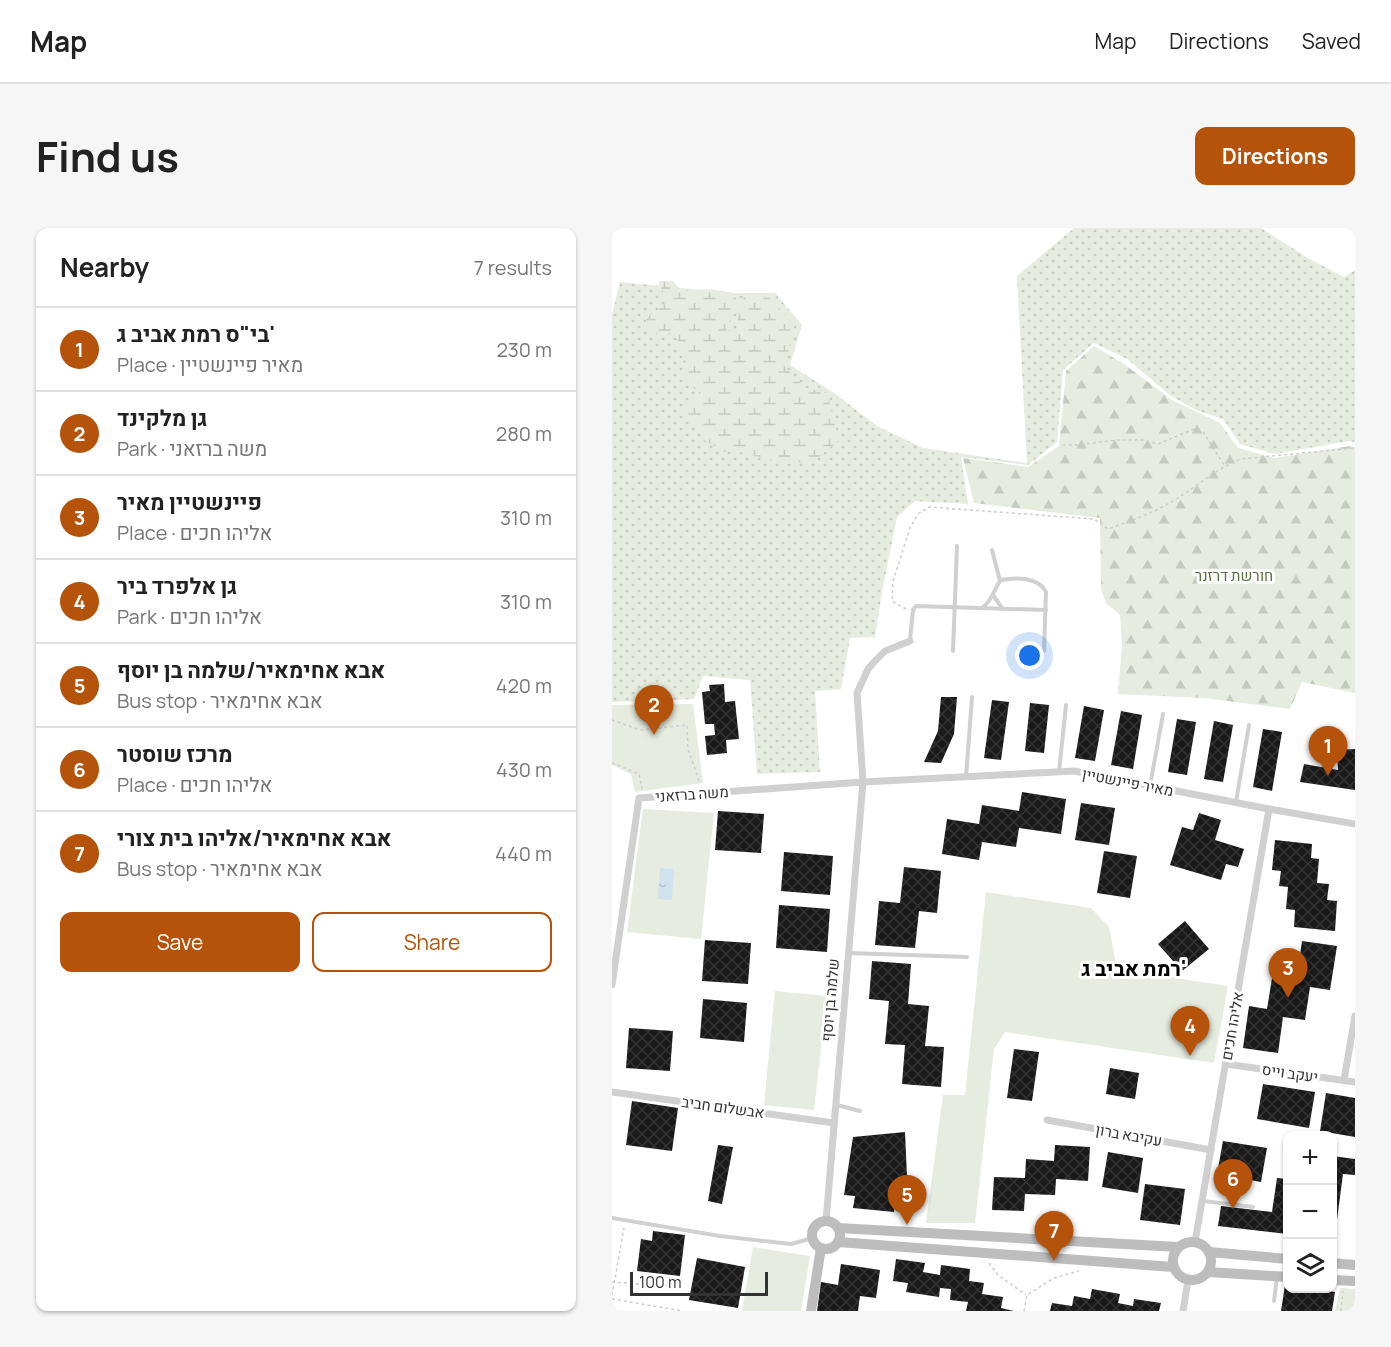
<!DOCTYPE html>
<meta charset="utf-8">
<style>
body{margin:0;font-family:Manrope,Heebo,sans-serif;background:#f6f6f6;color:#222}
.controls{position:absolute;right:18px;bottom:18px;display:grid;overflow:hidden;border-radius:12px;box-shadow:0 2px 4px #0004}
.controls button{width:54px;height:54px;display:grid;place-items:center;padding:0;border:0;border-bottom:2px solid #e0e0e0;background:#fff;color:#222;font:30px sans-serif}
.scale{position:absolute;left:18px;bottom:15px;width:138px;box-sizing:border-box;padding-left:6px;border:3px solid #333;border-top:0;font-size:16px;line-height:21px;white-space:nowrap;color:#333;-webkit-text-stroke:4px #fff;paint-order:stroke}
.you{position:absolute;left:418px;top:428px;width:21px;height:21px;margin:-15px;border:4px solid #fff;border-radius:50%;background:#1a73e8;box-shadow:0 0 0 9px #1a73e833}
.badge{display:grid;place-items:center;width:39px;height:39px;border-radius:50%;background:#b45309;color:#fff;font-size:20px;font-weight:700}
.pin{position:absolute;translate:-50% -50px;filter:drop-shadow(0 2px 3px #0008)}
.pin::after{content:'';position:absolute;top:32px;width:21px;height:18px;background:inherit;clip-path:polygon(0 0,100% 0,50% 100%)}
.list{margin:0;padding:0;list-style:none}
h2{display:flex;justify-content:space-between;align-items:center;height:78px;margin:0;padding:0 24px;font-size:26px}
h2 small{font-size:20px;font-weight:400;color:#767676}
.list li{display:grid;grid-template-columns:39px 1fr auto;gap:18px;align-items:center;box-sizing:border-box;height:84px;padding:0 24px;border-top:2px solid #e0e0e0}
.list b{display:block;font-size:22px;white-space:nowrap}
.list p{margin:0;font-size:20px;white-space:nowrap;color:#767676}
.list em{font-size:20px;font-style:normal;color:#767676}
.actions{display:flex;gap:12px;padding:18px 24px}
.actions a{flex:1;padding:14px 0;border:2px solid #b45309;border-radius:12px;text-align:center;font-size:21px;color:#b45309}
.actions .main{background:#b45309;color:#fff}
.icon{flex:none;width:33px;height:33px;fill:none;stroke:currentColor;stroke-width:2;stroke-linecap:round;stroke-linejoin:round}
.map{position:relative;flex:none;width:743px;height:1083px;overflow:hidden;border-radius:12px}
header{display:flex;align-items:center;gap:36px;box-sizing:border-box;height:84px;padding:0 30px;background:#fff;border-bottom:2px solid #e0e0e0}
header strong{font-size:28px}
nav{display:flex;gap:33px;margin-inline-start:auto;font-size:21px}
.intro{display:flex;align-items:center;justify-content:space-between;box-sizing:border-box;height:144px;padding:0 36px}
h1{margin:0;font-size:42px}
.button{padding:15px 27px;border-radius:12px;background:#b45309;color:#fff;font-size:21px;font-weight:700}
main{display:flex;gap:36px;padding:0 36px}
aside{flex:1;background:#fff;border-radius:12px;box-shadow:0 2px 4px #0004}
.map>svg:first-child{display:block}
</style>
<header>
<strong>Map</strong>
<nav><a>Map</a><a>Directions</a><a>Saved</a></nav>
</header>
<div class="intro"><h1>Find us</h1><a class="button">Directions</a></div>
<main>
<aside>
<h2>Nearby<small>7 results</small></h2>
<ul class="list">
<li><span class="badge">1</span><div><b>בי&quot;ס רמת אביב ג'</b><p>Place · מאיר פיינשטיין</p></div><em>230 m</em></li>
<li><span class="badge">2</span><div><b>גן מלקינד</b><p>Park · משה ברזאני</p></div><em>280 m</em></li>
<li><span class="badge">3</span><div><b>פיינשטיין מאיר</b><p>Place · אליהו חכים</p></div><em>310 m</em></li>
<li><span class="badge">4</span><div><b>גן אלפרד ביר</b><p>Park · אליהו חכים</p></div><em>310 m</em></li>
<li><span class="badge">5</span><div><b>אבא אחימאיר/שלמה בן יוסף</b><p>Bus stop · אבא אחימאיר</p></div><em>420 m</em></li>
<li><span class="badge">6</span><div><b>מרכז שוסטר</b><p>Place · אליהו חכים</p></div><em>430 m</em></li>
<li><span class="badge">7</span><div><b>אבא אחימאיר/אליהו בית צורי</b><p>Bus stop · אבא אחימאיר</p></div><em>440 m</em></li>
</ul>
<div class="actions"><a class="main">Save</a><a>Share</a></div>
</aside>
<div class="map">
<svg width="743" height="1083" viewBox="0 0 743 1083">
<defs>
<pattern id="grass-dots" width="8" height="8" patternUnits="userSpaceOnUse" patternTransform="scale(1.5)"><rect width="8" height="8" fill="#e6ecdf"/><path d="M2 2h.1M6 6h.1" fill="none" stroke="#c6cbc0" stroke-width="1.8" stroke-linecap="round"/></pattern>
<pattern id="forest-firs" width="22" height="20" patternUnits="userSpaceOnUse" patternTransform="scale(1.5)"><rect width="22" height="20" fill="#e6ecdf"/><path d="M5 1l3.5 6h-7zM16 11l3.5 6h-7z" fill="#c6cbc0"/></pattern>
<pattern id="wetland-marsh" width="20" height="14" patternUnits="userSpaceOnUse" patternTransform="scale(1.5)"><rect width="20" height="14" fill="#e6ecdf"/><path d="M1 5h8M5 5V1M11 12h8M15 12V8" fill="none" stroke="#c6cbc0"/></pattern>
<pattern id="water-ripples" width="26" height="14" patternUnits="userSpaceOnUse" patternTransform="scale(1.5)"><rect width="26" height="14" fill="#cfe2ee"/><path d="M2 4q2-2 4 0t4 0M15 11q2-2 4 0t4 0" fill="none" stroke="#b2c2cd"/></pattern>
<pattern id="building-cross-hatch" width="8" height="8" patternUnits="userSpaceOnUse" patternTransform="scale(1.5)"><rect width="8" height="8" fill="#1a1a1a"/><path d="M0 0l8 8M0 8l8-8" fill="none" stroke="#333"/></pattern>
</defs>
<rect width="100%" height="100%" fill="#fff"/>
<path fill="url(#grass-dots)" d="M 462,0 L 649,0 L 694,29 L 732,49 L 743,42 L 743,214 L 737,213 L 663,226 L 628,216 L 611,191 L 584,182 L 559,168 L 515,131 L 482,115 L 451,142 L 445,214 L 416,237 L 349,229 L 356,276 L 303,273 L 285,289 L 270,364 L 263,409 L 238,410 L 229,461 L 203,463 L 208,544 L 145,546 L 138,452 L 91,448 L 82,471 L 0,474 L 0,87 L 8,54 L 122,65 L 163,65 L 190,97 L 178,137 L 221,164 L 265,198 L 311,220 L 415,235 L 405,48 Z"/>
<path fill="url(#forest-firs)" d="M 482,118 L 512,136 L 560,172 L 608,195 L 626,220 L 662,230 L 738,218 L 743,219 L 743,465 L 690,454 L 678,481 L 592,470 L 506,466 L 510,418 L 508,387 L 494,375 L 489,361 L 488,290 L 362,275 L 351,230 L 416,239 L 447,218 L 454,143 Z"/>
<path fill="url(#wetland-marsh)" d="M 46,53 L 61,53 L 70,63 L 98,61 L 122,65 L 125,74 L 121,79 L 115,103 L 125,101 L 127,77 L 135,65 L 154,66 L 182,97 L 173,139 L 192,159 L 215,165 L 227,212 L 205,231 L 177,236 L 127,224 L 113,224 L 92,212 L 70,184 L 88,166 L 72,151 L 72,137 L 64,105 L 46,106 L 32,96 L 37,88 L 56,74 Z"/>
<g fill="#e6ecdf">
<path d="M 81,476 L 91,555 L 23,564 L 19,546 L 0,537 L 0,477 Z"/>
<path d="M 31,581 L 102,585 L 89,711 L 15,704 Z"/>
<path d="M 374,664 L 479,680 L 497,699 L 505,741 L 616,758 L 602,835 L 393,804 L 382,821 L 363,995 L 314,995 L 331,867 L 353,867 Z"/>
<path d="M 163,763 L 215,768 L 202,882 L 152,877 Z"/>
<path d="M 141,1019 L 198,1028 L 189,1083 L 130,1083 Z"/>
<path d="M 728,1060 L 743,1061 L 743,1083 L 723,1083 Z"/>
</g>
<path fill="url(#water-ripples)" d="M 48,640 L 62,641 L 60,672 L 46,671 Z"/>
<g fill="url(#building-cross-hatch)">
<path d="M 112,456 L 113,474 L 123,473 L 127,511 L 114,512 L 115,525 L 95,527 L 93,508 L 103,507 L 102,496 L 93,496 L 90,464 L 98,463 L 97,457 Z"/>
<path d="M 329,469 L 345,469 L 342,506 L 329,535 L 312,534 L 326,503 Z"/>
<path d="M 380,472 L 397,474 L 389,532 L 372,530 Z"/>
<path d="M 418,475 L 437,477 L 432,525 L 413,523 Z"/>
<path d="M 472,478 L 492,482 L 483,533 L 463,530 Z"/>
<path d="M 509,483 L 530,487 L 521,541 L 499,537 Z"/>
<path d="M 565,491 L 584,494 L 575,547 L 556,544 Z"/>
<path d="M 602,493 L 621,497 L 611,554 L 592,551 Z"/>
<path d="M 651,501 L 670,504 L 660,563 L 641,559 Z"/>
<path d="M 743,521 L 743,562 L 688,554 L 692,536 L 726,542 L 725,522 Z"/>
<path d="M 410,564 L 454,571 L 449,606 L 407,600 L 404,619 L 370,614 L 367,632 L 330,626 L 335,591 L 367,596 L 370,577 L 407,583 Z"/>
<path d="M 469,575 L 503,580 L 497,617 L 463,612 Z"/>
<path d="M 106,583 L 152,586 L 149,625 L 103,622 Z"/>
<path d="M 587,585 L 609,592 L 603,612 L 632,621 L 626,639 L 614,636 L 609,652 L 558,637 L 570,599 L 581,602 Z"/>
<path d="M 663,612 L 700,616 L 699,630 L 707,631 L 705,655 L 717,656 L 715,672 L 725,673 L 723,703 L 682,699 L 683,682 L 674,681 L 676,659 L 667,658 L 669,643 L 660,642 Z"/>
<path d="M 492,623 L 525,628 L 518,670 L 485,665 Z"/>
<path d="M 172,624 L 221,628 L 218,667 L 169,663 Z"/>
<path d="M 292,639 L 329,643 L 325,685 L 307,683 L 303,720 L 263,717 L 267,673 L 288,675 Z"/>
<path d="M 167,677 L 218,681 L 215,724 L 164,720 Z"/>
<path d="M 573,693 L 597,721 L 570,743 L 546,716 Z"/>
<path d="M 93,712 L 139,715 L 136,756 L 90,753 Z"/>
<path d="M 690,713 L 725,718 L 718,762 L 698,759 L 693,792 L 671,789 L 666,825 L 631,820 L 637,778 L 655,781 L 661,744 L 685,748 Z"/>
<path d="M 260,733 L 299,736 L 296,776 L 317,778 L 313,818 L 332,819 L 329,859 L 290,856 L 293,817 L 273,816 L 277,773 L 257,771 Z"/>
<path d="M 91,771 L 135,775 L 132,814 L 88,810 Z"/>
<path d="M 17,800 L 61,803 L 58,843 L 14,840 Z"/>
<path d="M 402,821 L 427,824 L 420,873 L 395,870 Z"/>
<path d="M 498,840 L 527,845 L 523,871 L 494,866 Z"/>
<path d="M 651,856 L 703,864 L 697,900 L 645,891 Z"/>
<path d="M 714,865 L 743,870 L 743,909 L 708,903 Z"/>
<path d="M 20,873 L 66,880 L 60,923 L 14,917 Z"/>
<path d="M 293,904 L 295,949 L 284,959 L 282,984 L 241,980 L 243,968 L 232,967 L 241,909 Z"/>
<path d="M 611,913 L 655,920 L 649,954 L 605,946 Z"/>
<path d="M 106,917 L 121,919 L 110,976 L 96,973 Z"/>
<path d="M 443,917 L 478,919 L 476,953 L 444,951 L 443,967 L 413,966 L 412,983 L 380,982 L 382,949 L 413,950 L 414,931 L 442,933 Z"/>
<path d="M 496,924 L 531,930 L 526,965 L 490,959 Z"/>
<path d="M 720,928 L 743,931 L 743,947 L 731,946 L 723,1007 L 720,1007 Z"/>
<path d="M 665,950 L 676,951 L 675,1006 L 606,998 L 609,978 L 660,984 Z"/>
<path d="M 533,956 L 573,961 L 568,997 L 528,992 Z"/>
<path d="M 41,1003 L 73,1007 L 68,1048 L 25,1043 L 29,1011 L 40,1013 Z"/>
<path d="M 85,1030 L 133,1039 L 126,1080 L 77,1072 Z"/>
<path d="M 284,1031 L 313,1035 L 311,1044 L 328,1047 L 329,1037 L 358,1041 L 357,1053 L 372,1055 L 370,1066 L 391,1069 L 389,1080 L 402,1083 L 354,1083 L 356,1074 L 338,1072 L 339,1061 L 328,1060 L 327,1069 L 294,1064 L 296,1055 L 281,1053 Z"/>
<path d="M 229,1036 L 268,1042 L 264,1070 L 248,1068 L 246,1083 L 205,1083 L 209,1054 L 226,1057 Z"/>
<path d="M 673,1057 L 676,1057 L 676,1060 L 697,1060 L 723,1064 L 720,1083 L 669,1083 Z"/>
<path d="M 480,1061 L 508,1066 L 506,1075 L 521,1078 L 522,1071 L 549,1075 L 547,1083 L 438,1083 L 440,1075 L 460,1078 L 462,1068 L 478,1071 Z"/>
</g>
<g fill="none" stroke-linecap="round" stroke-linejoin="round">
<g stroke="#cdcdcd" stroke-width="1.5" stroke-dasharray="3 3" stroke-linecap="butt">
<path d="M 451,217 L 466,217 L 505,212 L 531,212 L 546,216 L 582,201 L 591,204 L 612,237"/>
<path d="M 294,381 L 280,373 L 281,353 L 298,300 L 306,286 L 317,279 L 482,291 L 496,301 C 521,292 547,283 569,268 C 589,255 606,240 629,231 L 743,220"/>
<path d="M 0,492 L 28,502 L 75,497 L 76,521 L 88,556"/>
<path d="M 0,535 L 27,546 L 30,561"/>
<path d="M 377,1035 L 386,1047 L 414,1067"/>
<path d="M 0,1054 L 70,1059"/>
<path d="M 0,1067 L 12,1000"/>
<path d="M 0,1071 L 71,1083"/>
<path d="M 412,1083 L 415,1067 L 442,1050 L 467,1043"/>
<path d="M 729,1083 L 731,1063"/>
</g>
<g stroke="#d0d0d0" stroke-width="4">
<path d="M 380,322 L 388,353"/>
<path d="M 381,367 L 390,380"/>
<path d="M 371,379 C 381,372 382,360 389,352 C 404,349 427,349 434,364 L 432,423"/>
<path d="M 298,412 L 301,382 L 304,378 L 434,382"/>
<path d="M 341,423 L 345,318"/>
<path d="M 447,544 L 454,477"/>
<path d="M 354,549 L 360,469"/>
<path d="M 538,558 L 551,486"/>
<path d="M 624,574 L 637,497"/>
<path d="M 236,725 L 355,729"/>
<path d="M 225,877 L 248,883"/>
<path d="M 591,973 L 641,979"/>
<path d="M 0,990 L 108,1008 L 179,1016 L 201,1010"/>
<path d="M 662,1073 L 665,1049"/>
</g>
<g stroke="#d0d0d0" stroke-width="7">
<path d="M 0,757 L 27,570 L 251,554 L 462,543 L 657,581 L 743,596"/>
<path d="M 614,836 L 743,854"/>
<path d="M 732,852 L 743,788"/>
<path d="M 0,864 L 222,895"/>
<path d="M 435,892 L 599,922"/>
<path d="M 214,993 L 251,554 L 245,465 L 256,441 L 264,432 L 273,423 L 298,413"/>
<path d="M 583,1014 L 657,581"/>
<path d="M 571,1083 L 576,1052"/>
</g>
<g stroke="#bdbdbd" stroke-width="10">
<circle cx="214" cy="1007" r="14"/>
<path d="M 226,1000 L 566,1019"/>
<circle cx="580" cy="1033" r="19"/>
<path d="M 226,1014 L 561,1039"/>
<path d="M 597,1024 L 676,1031"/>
<path d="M 720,1035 L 743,1037"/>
<path d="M 596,1044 L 676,1049"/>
<path d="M 720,1052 L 743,1053"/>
<path d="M 199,1083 L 209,1020"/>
</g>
</g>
<g text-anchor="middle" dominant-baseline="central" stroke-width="6" stroke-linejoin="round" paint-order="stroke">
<g font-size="15" fill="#56703f" stroke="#fff">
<text x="622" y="347">חורשת דרזנר</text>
</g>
<g font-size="15" fill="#333" stroke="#fff">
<text transform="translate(516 554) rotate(11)">מאיר פיינשטיין</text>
<text transform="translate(80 566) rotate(-4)">משה ברזאני</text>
<text transform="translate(218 772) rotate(-85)">שלמה בן יוסף</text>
<text transform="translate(620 798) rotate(-80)">אליהו חכים</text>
<text transform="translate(678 845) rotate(8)">יעקב וייס</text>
<text transform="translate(111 879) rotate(8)">אבשלום חביב</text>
<text transform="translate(517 907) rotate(10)">עקיבא ברון</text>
</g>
<g font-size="21" font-weight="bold" fill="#000" stroke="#fff">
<text x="522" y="740">רמת אביב ג'</text>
</g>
</g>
</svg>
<div class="controls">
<button>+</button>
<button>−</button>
<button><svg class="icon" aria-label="layers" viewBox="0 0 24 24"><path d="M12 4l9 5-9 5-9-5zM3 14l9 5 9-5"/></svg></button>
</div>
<div class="scale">100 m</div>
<div class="you"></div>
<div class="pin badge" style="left:716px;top:548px">1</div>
<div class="pin badge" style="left:42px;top:507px">2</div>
<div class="pin badge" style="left:676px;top:770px">3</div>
<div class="pin badge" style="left:578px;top:828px">4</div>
<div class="pin badge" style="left:295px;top:997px">5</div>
<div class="pin badge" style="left:621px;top:981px">6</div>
<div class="pin badge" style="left:442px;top:1033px">7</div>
</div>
</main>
